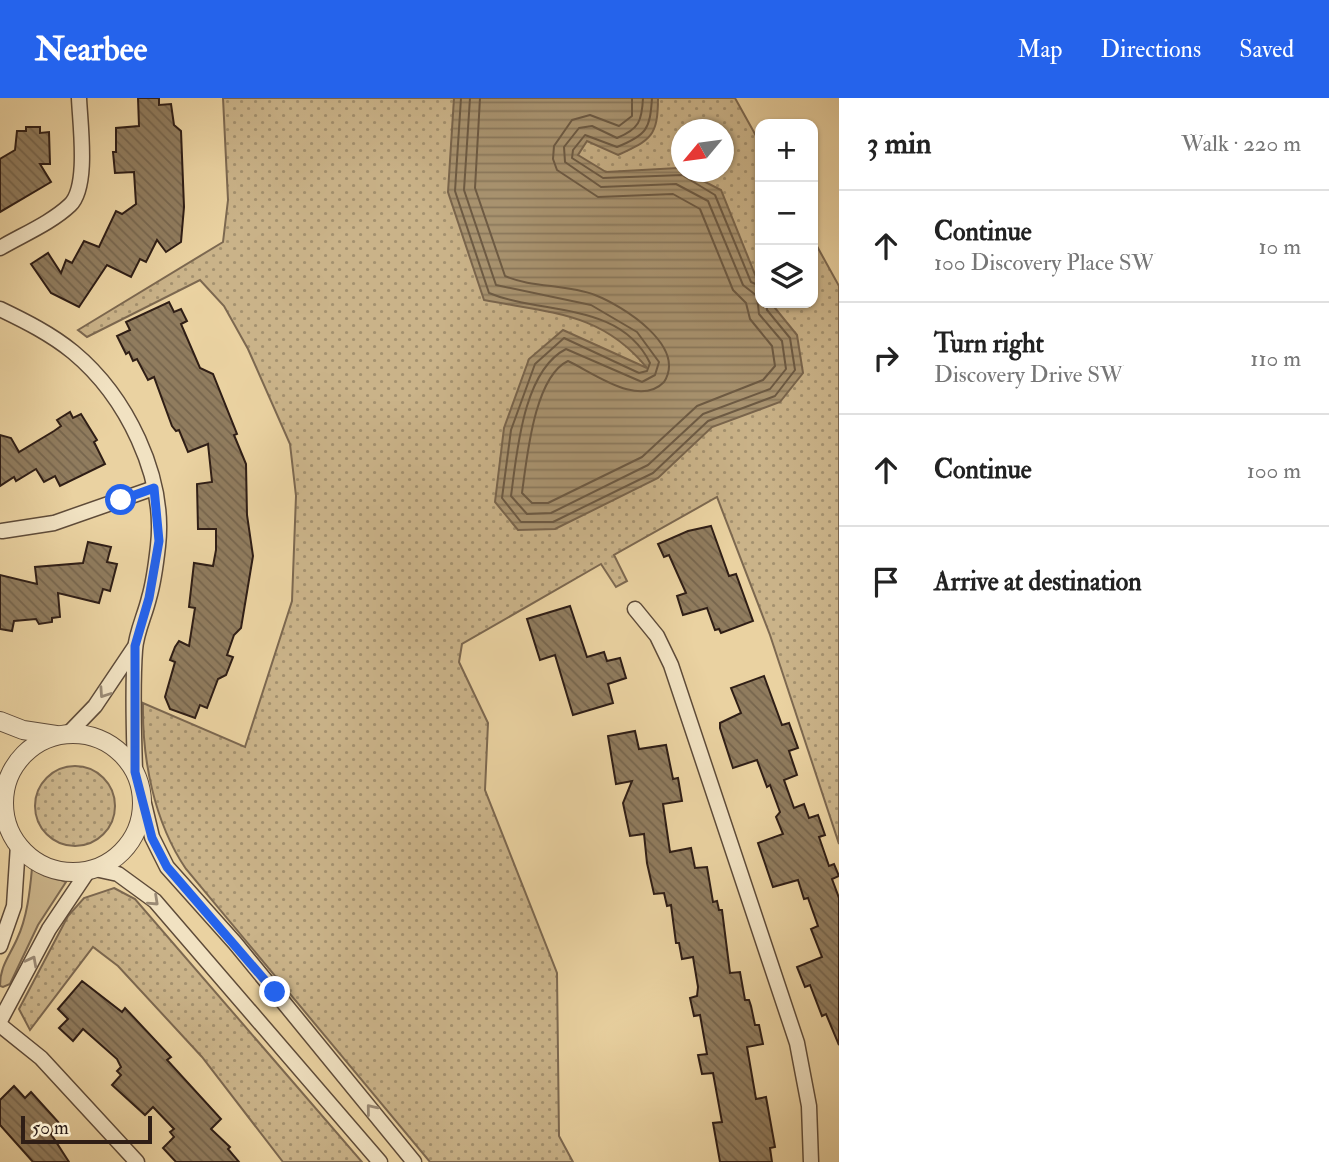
<!DOCTYPE html>
<meta charset="utf-8">
<style>
body{margin:0;font-family:"IM FELL Double Pica",serif;background:#f2f2f2;color:#222}
.controls{position:absolute;right:21px;top:21px;display:grid;overflow:hidden;border-radius:14px;box-shadow:0 2px 5px #0004}
.controls button{width:63px;height:63px;display:grid;place-items:center;padding:0;border:0;border-bottom:2px solid #e0e0e0;background:#fff;color:#222;font:35px sans-serif}
.compass{position:absolute;left:671px;top:21px;width:63px;height:63px;border-radius:50%;background:#fff;box-shadow:0 2px 5px #0004;rotate:241deg}
.scale{position:absolute;left:21px;bottom:18px;width:131px;box-sizing:border-box;padding-left:7px;border:4px solid #2f1e16;border-top:0;font-size:19px;line-height:24px;white-space:nowrap;color:#2f1e16;-webkit-text-stroke:5px #f1e2c2;paint-order:stroke}
.stop{position:absolute;width:21px;height:21px;margin:-16px;border:5px solid #2563eb;border-radius:50%;background:#fff}
.stop.end{background:#2563eb;border-color:#fff;box-shadow:0 2px 7px #0008}
.list{margin:0;padding:0;list-style:none}
h2{display:flex;justify-content:space-between;align-items:center;height:91px;margin:0;padding:0 28px;font-size:30px}
h2 small{font-size:23px;font-weight:400;color:#767676}
.list li{display:grid;grid-template-columns:46px 1fr auto;gap:21px;align-items:center;box-sizing:border-box;height:112px;padding:0 28px;border-top:2px solid #e0e0e0}
.list b{display:block;font-size:26px;white-space:nowrap}
.list p{margin:0;font-size:23px;white-space:nowrap;color:#767676}
.list em{font-size:23px;font-style:normal;color:#767676}
.icon{flex:none;width:38px;height:38px;fill:none;stroke:currentColor;stroke-width:2;stroke-linecap:round;stroke-linejoin:round}
.map{position:relative;flex:none;width:839px;height:1064px;overflow:hidden}
header{display:flex;align-items:center;gap:42px;box-sizing:border-box;height:98px;padding:0 35px;background:#2563eb;color:#fff}
header strong{font-size:33px}
nav{display:flex;gap:38px;margin-inline-start:auto;font-size:24px}
main{display:flex}
aside{flex:1;background:#fff}
.map>svg:first-child{display:block}
</style>
<header>
<strong>Nearbee</strong>
<nav><a>Map</a><a>Directions</a><a>Saved</a></nav>
</header>
<main>
<div class="map">
<svg width="839" height="1064" viewBox="0 0 839 1064">
<defs>
<pattern id="park-dots" width="8" height="8" patternUnits="userSpaceOnUse" patternTransform="scale(1.75)"><rect width="8" height="8" fill="#cab389"/><path d="M2 2h.1M6 6h.1" fill="none" stroke="#a4916f" stroke-width="1.8" stroke-linecap="round"/></pattern>
<pattern id="water-rules" width="6" height="5" patternUnits="userSpaceOnUse" patternTransform="scale(1.75)"><rect width="6" height="5" fill="#aa9572"/><path d="M0 2.5h6" fill="none" stroke="#8b795d"/></pattern>
<pattern id="building-back-hatch" width="6" height="6" patternUnits="userSpaceOnUse" patternTransform="scale(1.75)"><rect width="6" height="6" fill="#907c5e"/><path d="M-1 5l2 2M0 0l6 6M5-1l2 2" fill="none" stroke="#76654d"/></pattern>
</defs>
<rect width="100%" height="100%" fill="#ead2a1"/>
<filter id="stains"><feTurbulence type="fractalNoise" baseFrequency=".00286" numOctaves="4"/><feColorMatrix values="0 0 0 0 .2 0 0 0 0 .09 0 0 0 0 .02 0 0 0 .5 -.17"/></filter>
<radialGradient id="worn" r=".72"><stop offset=".6" stop-color="#630" stop-opacity="0"/><stop offset="1" stop-color="#630" stop-opacity=".3"/></radialGradient>
<path fill="#cab389" stroke="#7c6850" stroke-width="2" d="M 32,770 L 66,784 L 38,827 L 10,886 L 3,889 L 0,888 C 0,868 9,859 17,841 C 27,820 30,793 32,770 Z"/>
<g fill="url(#park-dots)" stroke="#7c6850" stroke-width="2" fill-rule="evenodd">
<path d="M 223,0 L 735,0 L 760,45 L 760,205 L 813,205 L 813,141 L 839,188 L 839,746 L 770,537 L 717,399 L 614,457 L 627,483 L 616,489 L 601,466 L 462,546 L 459,564 L 488,625 L 485,692 L 557,875 L 559,1038 L 573,1064 L 430,1064 L 186,771 C 154,724 142,661 143,605 L 245,649 L 292,503 L 296,398 L 290,346 L 248,251 L 224,208 L 200,182 L 87,239 L 78,232 L 223,144 L 228,102 ZM 682,32 L 724,32 L 724,74 L 682,74 Z"/>
<circle cx="75" cy="708" r="40"/>
<path d="M 114,790 L 135,801 L 362,1064 L 283,1064 L 202,959 L 118,868 L 93,849 L 30,932 L 19,911 L 68,818 L 84,800 Z"/>
</g>
<path fill="url(#water-rules)" stroke="#79654d" stroke-width="2" d="M 454,0 L 658,0 C 658,38 651,42 618,57 L 587,43 L 578,57 L 606,74 L 678,70 L 721,92 L 760,189 L 760,205 L 771,205 L 797,237 L 803,275 L 780,304 L 712,329 L 658,380 L 555,431 L 518,432 L 495,404 L 504,330 L 529,261 L 563,232 L 647,270 C 602,214 550,215 484,202 L 448,94 Z"/>
<g fill="none" stroke-linecap="round" stroke-linejoin="round">
<g stroke="#6c5a44" stroke-width="2">
<path d="M 461,0 L 455,93 L 489,195 C 542,217 620,203 650,265 L 647,273 L 639,275 L 564,240 L 535,266 L 511,332 L 502,400 L 521,424 L 553,424 L 653,375 L 708,323 L 775,298 L 795,272 L 790,240 L 767,212 L 766,205"/>
<path d="M 470,0 L 464,92 L 496,187 L 591,207 L 637,234 L 659,264 L 655,277 L 642,284 L 566,251 C 523,273 517,354 511,398 L 527,416 L 551,415 L 648,367 L 703,316 L 770,291 L 786,271 L 782,243 L 759,216 L 757,198 L 743,187 L 708,103 L 676,86 L 601,89 L 565,64 L 564,49 L 579,30 L 592,28 L 617,40 C 639,31 642,23 643,0"/>
<path d="M 480,0 L 475,90 L 505,178 C 532,190 566,186 595,197 C 623,208 687,248 664,284 C 639,310 594,275 568,263 C 534,279 527,360 522,395 L 532,405 L 548,405 L 642,359 L 697,308 L 763,282 L 775,268 L 772,248 L 750,221 L 746,205 L 733,192 L 700,111 L 673,96 L 598,99 L 557,72 L 553,61 L 554,48 L 572,22 L 590,17 L 619,28 L 632,18 L 632,0"/>
<path d="M 652,0 C 650,31 647,37 617,49 L 585,37 L 573,52 L 572,60 L 603,80 L 682,77 L 715,97 L 751,184 L 760,188"/>
</g>
</g>
<g fill="url(#building-back-hatch)" stroke="#2f1e16" stroke-width="2">
<path d="M 138,0 L 159,0 L 159,7 L 171,6 L 174,27 L 181,33 L 184,109 L 181,144 L 166,154 L 157,142 L 146,164 L 140,161 L 131,179 L 107,167 L 79,209 L 51,195 L 31,166 L 48,155 L 61,175 L 66,162 L 72,165 L 84,143 L 99,149 L 116,113 L 122,116 L 136,106 L 134,74 L 115,75 L 113,54 L 116,54 L 116,30 L 139,28 Z"/>
<path d="M 26,29 L 40,29 L 40,35 L 49,34 L 50,66 L 40,66 L 51,84 L 0,114 L 0,61 L 15,52 L 17,33 L 26,33 Z"/>
<path d="M 169,204 L 174,214 L 181,211 L 187,223 L 181,226 L 200,270 L 213,276 L 237,336 L 234,337 L 246,366 L 247,417 L 253,458 L 241,530 L 234,537 L 227,557 L 233,559 L 226,577 L 218,581 L 207,610 L 200,607 L 195,620 L 170,611 L 165,599 L 175,564 L 170,562 L 175,549 L 179,543 L 189,548 L 195,510 L 189,509 L 194,465 L 213,468 L 216,452 L 216,431 L 198,431 L 197,386 L 212,384 L 208,346 L 188,354 L 179,332 L 176,333 L 172,328 L 154,279 L 148,282 L 137,261 L 133,263 L 129,254 L 126,256 L 117,238 L 130,232 L 126,224 Z"/>
<path d="M 70,314 L 73,320 L 81,316 L 97,342 L 94,344 L 105,366 L 60,388 L 55,378 L 44,384 L 36,371 L 16,383 L 14,379 L 0,388 L 0,337 L 11,340 L 19,354 L 54,333 L 61,328 L 57,322 Z"/>
<path d="M 711,428 L 729,478 L 736,476 L 753,523 L 721,535 L 719,531 L 715,532 L 707,510 L 683,517 L 677,498 L 686,495 L 669,457 L 664,459 L 658,446 L 688,433 Z"/>
<path d="M 88,444 L 111,449 L 107,464 L 117,466 L 110,493 L 103,491 L 99,505 L 58,495 L 60,519 L 52,520 L 52,524 L 39,526 L 36,521 L 14,523 L 12,533 L 0,531 L 0,477 L 37,486 L 35,469 L 83,465 Z"/>
<path d="M 570,508 L 587,559 L 604,554 L 607,563 L 620,560 L 626,580 L 608,586 L 613,605 L 573,617 L 555,557 L 540,562 L 527,521 Z"/>
<path d="M 764,578 L 782,627 L 789,625 L 798,650 L 789,653 L 797,677 L 784,682 L 794,710 L 804,706 L 809,720 L 818,717 L 825,737 L 819,739 L 829,768 L 834,766 L 839,778 L 832,781 L 839,800 L 839,947 L 826,916 L 822,918 L 810,887 L 805,889 L 797,869 L 822,859 L 811,831 L 818,828 L 808,800 L 804,801 L 798,782 L 773,789 L 758,745 L 783,736 L 776,719 L 780,714 L 770,687 L 767,689 L 757,662 L 733,670 L 720,630 L 720,625 L 741,615 L 731,590 Z"/>
<path d="M 635,633 L 639,651 L 666,647 L 673,681 L 678,680 L 682,703 L 663,706 L 670,754 L 691,750 L 695,770 L 707,769 L 713,804 L 717,803 L 719,812 L 722,812 L 730,875 L 740,874 L 745,902 L 749,902 L 751,908 L 755,927 L 759,927 L 763,946 L 747,949 L 756,1001 L 766,999 L 775,1049 L 770,1050 L 772,1064 L 720,1064 L 713,1025 L 722,1024 L 713,975 L 702,976 L 698,957 L 707,956 L 700,917 L 694,918 L 690,900 L 697,898 L 698,889 L 693,859 L 682,861 L 679,845 L 676,845 L 671,807 L 667,808 L 664,795 L 654,796 L 647,765 L 644,736 L 630,738 L 623,705 L 632,683 L 616,686 L 608,638 Z"/>
<path d="M 82,883 L 122,914 L 125,910 L 171,959 L 167,962 L 221,1021 L 211,1031 L 230,1049 L 228,1051 L 239,1064 L 176,1064 L 163,1050 L 174,1039 L 170,1034 L 174,1031 L 153,1009 L 145,1017 L 112,987 L 121,977 L 117,973 L 121,969 L 117,961 L 83,931 L 73,943 L 59,930 L 68,921 L 58,911 Z"/>
<path d="M 14,988 L 25,1000 L 31,994 L 60,1026 L 51,1036 L 69,1064 L 33,1064 L 0,1027 L 0,1002 Z"/>
</g>
<g fill="none" stroke-linecap="round" stroke-linejoin="round">
<defs>
<g id="minor">
<path d="M 0,150 C 22,137 51,125 70,107 C 89,89 80,26 79,0"/>
<path d="M 0,211 C 25,223 51,236 73,254 C 126,298 166,378 158,448 C 156,466 154,483 149,500 C 145,517 136,535 135,552 C 132,592 134,634 135,674"/>
<path d="M 2,433 L 54,425 L 154,390"/>
<path d="M 635,511 L 657,538 L 671,567 L 797,945 L 809,1008 L 811,1064"/>
<path d="M 68,636 L 95,608 L 134,550"/>
<path d="M 142,697 L 152,739 L 167,769 L 235,845 L 414,1064"/>
<path d="M 95,771 L 118,776 L 155,803 L 380,1064"/>
<path d="M 0,848 L 14,808 L 18,747"/>
<path d="M 0,923 L 49,831 L 88,773"/>
<path d="M 0,927 L 41,960 L 137,1064"/>
</g>
<g id="tertiary">
<path d="M 0,623 L 23,632 L 56,637"/>
<circle cx="73" cy="705" r="69"/>
</g>
</defs>
<use href="#minor" stroke="#5e4b39" stroke-width="17"/>
<use href="#tertiary" stroke="#5e4b39" stroke-width="20"/>
<use href="#minor" stroke="#f1e2c2" stroke-width="14"/>
<use href="#tertiary" stroke="#f1e2c2" stroke-width="18"/>
</g>
<defs><path id="oneway-chevron" d="M-2-3.5L2.5 0L-2 3.5" fill="none" stroke-width="1.6" stroke-linecap="round" stroke-linejoin="round" transform="scale(1.75)"/></defs>
<g stroke="#9a8a75">
<use href="#oneway-chevron" transform="translate(104 595) rotate(124)"/>
<use href="#oneway-chevron" transform="translate(154 803) rotate(43)"/>
<use href="#oneway-chevron" transform="translate(32 863) rotate(-62)"/>
<use href="#oneway-chevron" transform="translate(371 1011) rotate(-129)"/>
</g>
<g fill="none" stroke-linecap="round" stroke-linejoin="round">
<path stroke="#2563eb" stroke-width="9" d="M 121,402 L 154,390 L 159,443 L 149,500 L 135,548 L 135,674 L 152,740 L 167,769 L 275,894"/>
</g>
<rect width="100%" height="100%" filter="url(#stains)"/>
<rect width="100%" height="100%" fill="url(#worn)"/>
</svg>
<div class="controls">
<button>+</button>
<button>−</button>
<button><svg class="icon" aria-label="layers" viewBox="0 0 24 24"><path d="M12 4l9 5-9 5-9-5zM3 14l9 5 9-5"/></svg></button>
</div>
<svg class="compass" viewBox="-18 -18 36 36"><path d="M0-13l5 13h-10z" fill="#e53935"/><path d="M0 13l5-13h-10z" fill="#767676"/></svg>
<div class="scale">50 m</div>
<div class="stop" style="left:121px;top:402px"></div>
<div class="stop end" style="left:275px;top:894px"></div>
</div>
<aside>
<h2>3 min<small>Walk · 220 m</small></h2>
<ul class="list">
<li><svg class="icon" aria-label="ahead" viewBox="0 0 24 24"><path d="M12 20V5M6 11l6-6 6 6"/></svg><div><b>Continue</b><p>100 Discovery Place SW</p></div><em>10 m</em></li>
<li><svg class="icon" aria-label="right" viewBox="0 0 24 24"><path d="M7 20v-9h11M14 6l5 5-5 5"/></svg><div><b>Turn right</b><p>Discovery Drive SW</p></div><em>110 m</em></li>
<li><svg class="icon" aria-label="ahead" viewBox="0 0 24 24"><path d="M12 20V5M6 11l6-6 6 6"/></svg><div><b>Continue</b></div><em>100 m</em></li>
<li><svg class="icon" aria-label="arrive" viewBox="0 0 24 24"><path d="M6 21V4h12l-3 4 3 4H6"/></svg><div><b>Arrive at destination</b></div></li>
</ul>
</aside>
</main>
